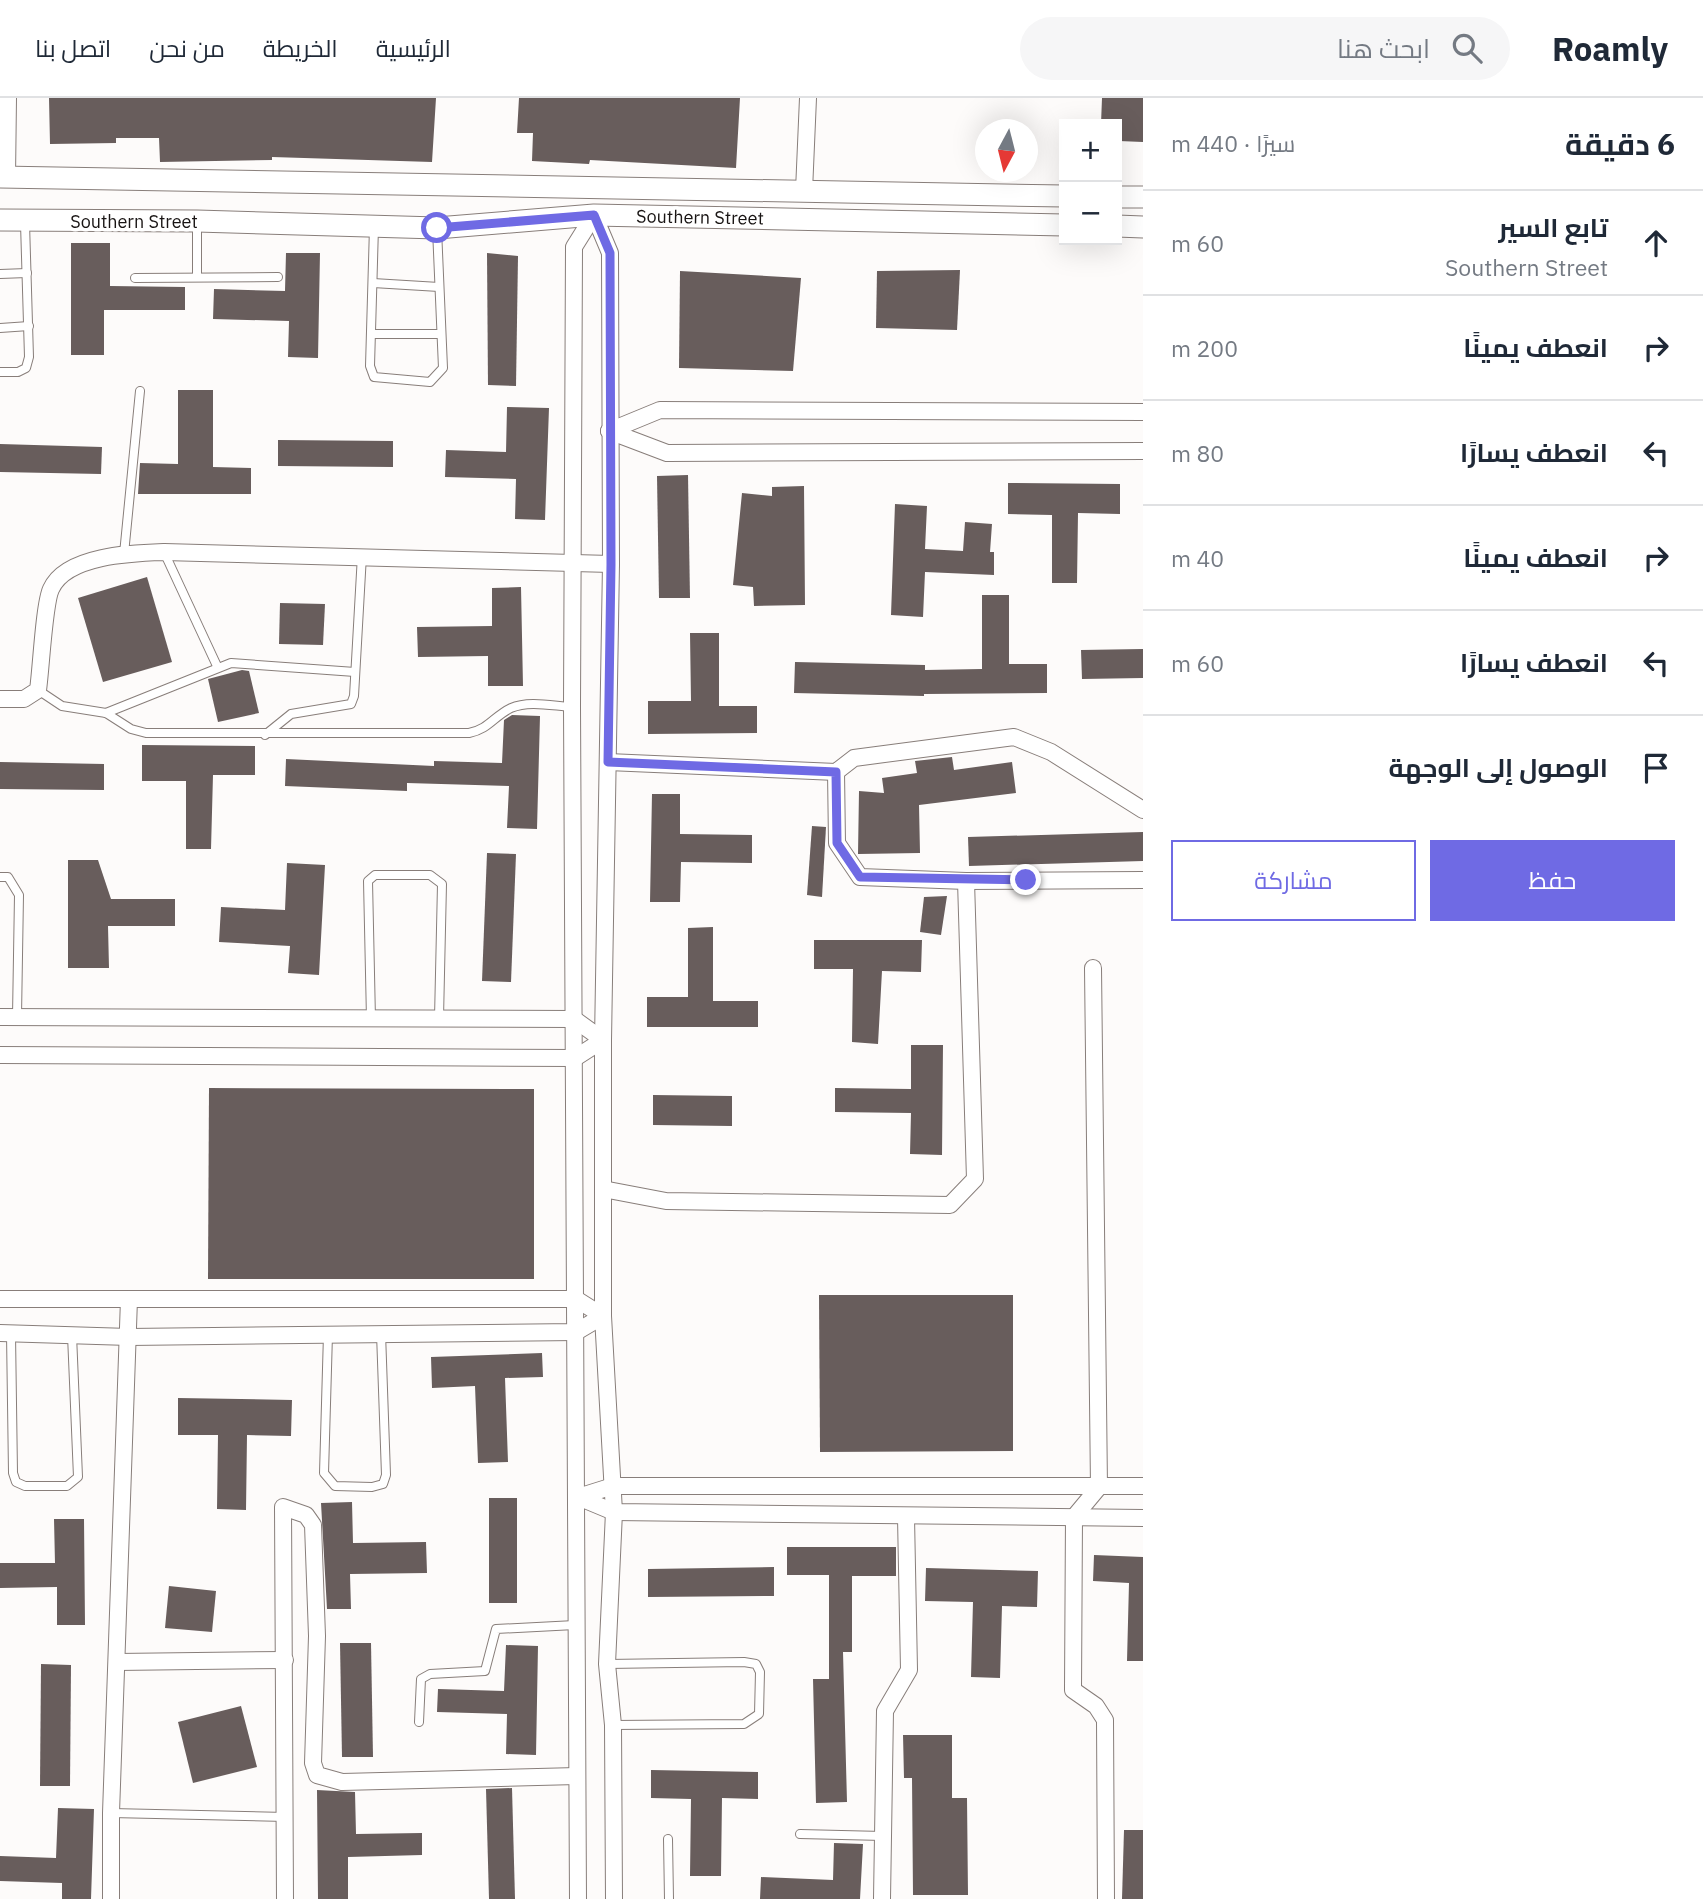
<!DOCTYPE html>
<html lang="ar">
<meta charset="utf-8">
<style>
body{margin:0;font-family:"IBM Plex Sans",Cairo,sans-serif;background:#f6f6f7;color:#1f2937;direction:rtl}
.controls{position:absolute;right:21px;top:21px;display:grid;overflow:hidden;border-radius:0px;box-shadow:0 7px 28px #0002}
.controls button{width:63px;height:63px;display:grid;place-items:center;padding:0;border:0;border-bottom:2px solid #e0e1e3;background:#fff;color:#1f2937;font:35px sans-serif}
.compass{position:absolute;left:975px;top:21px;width:63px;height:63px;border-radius:50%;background:#fff;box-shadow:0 7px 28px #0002;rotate:187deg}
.stop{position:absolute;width:21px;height:21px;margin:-16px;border:5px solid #6f6ae4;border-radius:50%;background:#fff}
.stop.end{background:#6f6ae4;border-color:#fff;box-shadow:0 2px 7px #0008}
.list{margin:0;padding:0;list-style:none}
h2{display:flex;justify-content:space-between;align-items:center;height:91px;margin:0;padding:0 28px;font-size:30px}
h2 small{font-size:23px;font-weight:400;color:#747a83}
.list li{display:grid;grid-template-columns:46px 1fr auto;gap:21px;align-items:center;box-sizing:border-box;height:105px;padding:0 28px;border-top:2px solid #e0e1e3}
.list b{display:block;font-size:26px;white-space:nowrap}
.list p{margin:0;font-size:23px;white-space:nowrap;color:#747a83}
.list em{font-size:23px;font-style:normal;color:#747a83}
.actions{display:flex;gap:14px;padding:21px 28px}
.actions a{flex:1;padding:16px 0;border:2px solid #6f6ae4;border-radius:0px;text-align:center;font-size:24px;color:#6f6ae4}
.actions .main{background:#6f6ae4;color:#fff}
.icon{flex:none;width:38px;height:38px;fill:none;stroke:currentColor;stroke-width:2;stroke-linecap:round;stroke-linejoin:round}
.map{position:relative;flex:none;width:1143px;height:1801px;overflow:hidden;direction:ltr}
header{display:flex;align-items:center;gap:42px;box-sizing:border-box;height:98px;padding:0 35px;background:#fff;border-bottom:2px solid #e0e1e3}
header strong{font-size:33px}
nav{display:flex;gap:38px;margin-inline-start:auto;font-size:24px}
.search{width:490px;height:63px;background:#f6f6f7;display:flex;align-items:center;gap:18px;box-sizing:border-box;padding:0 24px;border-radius:38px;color:#747a83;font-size:26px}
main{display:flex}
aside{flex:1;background:#fff}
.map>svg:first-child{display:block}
</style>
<header>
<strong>Roamly</strong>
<div class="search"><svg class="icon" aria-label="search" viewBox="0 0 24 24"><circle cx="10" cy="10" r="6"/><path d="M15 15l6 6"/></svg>ابحث هنا</div>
<nav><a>الرئيسية</a><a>الخريطة</a><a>من نحن</a><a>اتصل بنا</a></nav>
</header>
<main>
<aside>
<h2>6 دقيقة<small>سيرًا · 440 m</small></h2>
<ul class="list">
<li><svg class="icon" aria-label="ahead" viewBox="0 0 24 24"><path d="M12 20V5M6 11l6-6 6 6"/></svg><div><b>تابع السير</b><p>Southern Street</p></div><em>60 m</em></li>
<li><svg class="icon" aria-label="right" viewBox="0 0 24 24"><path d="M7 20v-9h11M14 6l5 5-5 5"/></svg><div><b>انعطف يمينًا</b></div><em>200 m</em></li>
<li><svg class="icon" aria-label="left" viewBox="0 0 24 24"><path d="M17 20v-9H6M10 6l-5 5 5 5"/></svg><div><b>انعطف يسارًا</b></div><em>80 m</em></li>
<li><svg class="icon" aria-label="right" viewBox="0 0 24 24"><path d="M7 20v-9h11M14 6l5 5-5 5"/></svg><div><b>انعطف يمينًا</b></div><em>40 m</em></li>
<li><svg class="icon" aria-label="left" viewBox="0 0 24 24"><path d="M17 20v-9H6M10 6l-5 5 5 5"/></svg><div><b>انعطف يسارًا</b></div><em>60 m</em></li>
<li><svg class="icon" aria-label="arrive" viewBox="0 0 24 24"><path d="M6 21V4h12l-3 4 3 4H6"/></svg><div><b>الوصول إلى الوجهة</b></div></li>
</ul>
<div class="actions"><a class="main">حفظ</a><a>مشاركة</a></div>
</aside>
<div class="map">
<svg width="1143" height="1801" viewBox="0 0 1143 1801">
<rect width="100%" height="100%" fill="#fdfbfa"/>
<g fill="#685d5c">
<path d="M 49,0 L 436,0 L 432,64 L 272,59 L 272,62 L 160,64 L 159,40 L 116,40 L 116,45 L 50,46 Z"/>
<path d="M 519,0 L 740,0 L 736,70 L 590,62 L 589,66 L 532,63 L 533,35 L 517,35 Z"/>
<path d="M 1102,0 L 1143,0 L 1143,44 L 1119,43 L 1117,26 L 1101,26 Z"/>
<path d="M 71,145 L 110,145 L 110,188 L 185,189 L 185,212 L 104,212 L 104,257 L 71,257 Z"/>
<path d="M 286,155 L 320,155 L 318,260 L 288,259 L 289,223 L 213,221 L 214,191 L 285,193 Z"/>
<path d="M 487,155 L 518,158 L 516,288 L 488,287 Z"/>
<path d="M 960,172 L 957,232 L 876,230 L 877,173 Z"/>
<path d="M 680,173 L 801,180 L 793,273 L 679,270 Z"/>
<path d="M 178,292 L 213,292 L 213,369 L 251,370 L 251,396 L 138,396 L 140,365 L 178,366 Z"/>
<path d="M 507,309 L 549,310 L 545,422 L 515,421 L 516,381 L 445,379 L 446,352 L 506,354 Z"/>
<path d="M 278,342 L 393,343 L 393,369 L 278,368 Z"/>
<path d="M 0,346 L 102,349 L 101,376 L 0,374 Z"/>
<path d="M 688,377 L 690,500 L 659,500 L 657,378 Z"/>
<path d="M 1008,385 L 1120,386 L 1120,416 L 1078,415 L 1077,485 L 1052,485 L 1052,417 L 1008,416 Z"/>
<path d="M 804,388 L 805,507 L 754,508 L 753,489 L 733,487 L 742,395 L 772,398 L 772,389 Z"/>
<path d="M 895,406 L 927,408 L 925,451 L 963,453 L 965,424 L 992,426 L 990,454 L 994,454 L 994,477 L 925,474 L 923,519 L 891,517 Z"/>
<path d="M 147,479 L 172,564 L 103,584 L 78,500 Z"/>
<path d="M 521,489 L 523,588 L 488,588 L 488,558 L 418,559 L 417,529 L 492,528 L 492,490 Z"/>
<path d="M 982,497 L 1009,497 L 1009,566 L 1047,566 L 1047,595 L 924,596 L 924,598 L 794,595 L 795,564 L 925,567 L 925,572 L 982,571 Z"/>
<path d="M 280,505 L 325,506 L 323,547 L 279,546 Z"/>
<path d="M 690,535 L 719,535 L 719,608 L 757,608 L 757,635 L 648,636 L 648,603 L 691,603 Z"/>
<path d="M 1143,551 L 1143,580 L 1082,581 L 1081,552 Z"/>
<path d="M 242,572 L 249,573 L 259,615 L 218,624 L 208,581 Z"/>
<path d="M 512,617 L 540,618 L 537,731 L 507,730 L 509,688 L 407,685 L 407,693 L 285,688 L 286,661 L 434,668 L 434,663 L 502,665 L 504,622 Z"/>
<path d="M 142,647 L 255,648 L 255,677 L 213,677 L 211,751 L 186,751 L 186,683 L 142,683 Z"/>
<path d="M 952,659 L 954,672 L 1012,664 L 1016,695 L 919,707 L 920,755 L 858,756 L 859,693 L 884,695 L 882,680 L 917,675 L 915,663 Z"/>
<path d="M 0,664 L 104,666 L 104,692 L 0,691 Z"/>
<path d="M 652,696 L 680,696 L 680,736 L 752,737 L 752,765 L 681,764 L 680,804 L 650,804 Z"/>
<path d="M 812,728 L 826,729 L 822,799 L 807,797 Z"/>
<path d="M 1143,734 L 1143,763 L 969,768 L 968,739 Z"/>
<path d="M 487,755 L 516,756 L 511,884 L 482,883 Z"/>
<path d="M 68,762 L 98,762 L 111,801 L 175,801 L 175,828 L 108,828 L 109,870 L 68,870 Z"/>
<path d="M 287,765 L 325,767 L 319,877 L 288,875 L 290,848 L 219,844 L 221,809 L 285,812 Z"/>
<path d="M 947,798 L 941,837 L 920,834 L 924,799 Z"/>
<path d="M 713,829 L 713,903 L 758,903 L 758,929 L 647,929 L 647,899 L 688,899 L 688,830 Z"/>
<path d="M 814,842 L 922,842 L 921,874 L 882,873 L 878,946 L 852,944 L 853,871 L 814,871 Z"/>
<path d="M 911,947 L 943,947 L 942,1057 L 910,1056 L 911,1015 L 835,1014 L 835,990 L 911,991 Z"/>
<path d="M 209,990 L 534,991 L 534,1181 L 208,1181 Z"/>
<path d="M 653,997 L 732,998 L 732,1028 L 653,1027 Z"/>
<path d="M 819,1197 L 1013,1197 L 1013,1353 L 820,1354 Z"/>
<path d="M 542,1255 L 543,1279 L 505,1280 L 508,1364 L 478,1365 L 475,1288 L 432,1290 L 431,1259 Z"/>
<path d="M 178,1300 L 292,1302 L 291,1338 L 247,1337 L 246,1412 L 217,1411 L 218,1337 L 178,1337 Z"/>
<rect x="489" y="1400" width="28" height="105"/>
<path d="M 352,1404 L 353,1445 L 426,1444 L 427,1475 L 350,1476 L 351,1511 L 327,1511 L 321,1405 Z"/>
<path d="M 54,1421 L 84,1421 L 85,1527 L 57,1527 L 57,1489 L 0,1490 L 0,1465 L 55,1465 Z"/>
<path d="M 787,1449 L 896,1449 L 896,1478 L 852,1478 L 852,1554 L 843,1554 L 847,1704 L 816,1705 L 813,1581 L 829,1581 L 829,1477 L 787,1477 Z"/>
<path d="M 1094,1457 L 1143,1459 L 1143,1563 L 1127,1563 L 1129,1485 L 1093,1483 Z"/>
<path d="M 774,1469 L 774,1498 L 648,1499 L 648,1471 Z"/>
<path d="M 926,1470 L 1038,1473 L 1037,1509 L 1002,1508 L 1000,1580 L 971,1579 L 973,1504 L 925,1503 Z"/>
<path d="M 169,1488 L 216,1493 L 212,1534 L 165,1530 Z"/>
<path d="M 340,1545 L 371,1545 L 373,1659 L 342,1659 Z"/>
<path d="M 506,1547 L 538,1548 L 536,1657 L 506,1656 L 507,1616 L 437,1614 L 438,1591 L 504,1593 Z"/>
<path d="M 41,1566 L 71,1567 L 70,1688 L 40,1688 Z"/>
<path d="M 241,1608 L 257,1669 L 193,1685 L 178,1624 Z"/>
<path d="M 903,1637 L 952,1637 L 952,1700 L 967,1700 L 968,1797 L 913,1797 L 912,1680 L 904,1680 Z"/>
<path d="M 651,1672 L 758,1674 L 758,1701 L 722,1700 L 721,1778 L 690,1778 L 691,1701 L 651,1700 Z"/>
<path d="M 512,1690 L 515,1801 L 489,1801 L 486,1691 Z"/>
<path d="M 317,1692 L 355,1694 L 356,1736 L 422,1735 L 422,1757 L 348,1759 L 348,1801 L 318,1801 Z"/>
<path d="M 58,1710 L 94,1711 L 91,1801 L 62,1801 L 62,1785 L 0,1783 L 0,1758 L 56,1760 Z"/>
<path d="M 1124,1732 L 1143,1732 L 1143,1801 L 1122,1801 Z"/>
<path d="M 834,1745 L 863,1746 L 860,1801 L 760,1801 L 761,1779 L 833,1782 Z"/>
</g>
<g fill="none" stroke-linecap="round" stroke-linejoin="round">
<defs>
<g id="service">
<path d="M 197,123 L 197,179"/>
<path d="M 374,129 L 370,268 L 374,279 L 430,284 L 443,270 L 437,131"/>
<path d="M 0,176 L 27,175"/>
<path d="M 135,180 L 278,179"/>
<path d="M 373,185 L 439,189"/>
<path d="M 0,230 L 29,228"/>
<path d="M 371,236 L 441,236"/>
<path d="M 0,274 L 18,274 L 26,270 L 29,259 L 25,125"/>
<path d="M 164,454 L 217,568"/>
<path d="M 124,456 L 140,293"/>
<path d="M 38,592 L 62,608 L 106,615 L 131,631 L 146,635 L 469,635 C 489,631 494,618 511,610 C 529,602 553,608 572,609"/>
<path d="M 106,615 L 231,565 L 355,574"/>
<path d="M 265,637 L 291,616 L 351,606 L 354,598 L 362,457"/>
<path d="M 0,779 L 8,779 L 19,797 L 17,918"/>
<path d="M 371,921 L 368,783 L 375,777 L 430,777 L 442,786 L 439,920"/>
<path d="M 11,1236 L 13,1375 L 16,1384 L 25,1388 L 67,1388 L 78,1379 L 72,1237"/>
<path d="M 328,1236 L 324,1375 L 335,1388 L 372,1389 L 383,1386 L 386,1377 L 381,1235"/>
<path d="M 607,1566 L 744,1564 L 756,1566 L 760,1574 L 759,1616 L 744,1626 L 613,1627"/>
<path d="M 419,1624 L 421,1581 L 430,1576 L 485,1573 L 496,1531 L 575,1527"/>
<path d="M 111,1715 L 286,1719"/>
<path d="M 800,1736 L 883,1738"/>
<path d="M 668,1741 L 669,1801"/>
</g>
<g id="minor">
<path d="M 7,79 L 8,0"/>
<path d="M 804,93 L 808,0"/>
<path d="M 594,117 L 610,155 L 611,466 L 603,942 L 603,1218 L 614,1414 L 607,1566 L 613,1627 L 614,1801"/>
<path d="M 609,333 L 660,312 L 1143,314"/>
<path d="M 609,333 L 667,355 L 1143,353"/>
<path d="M 0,601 L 24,601 L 38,592 C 41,572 44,506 51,491 C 66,457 133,455 164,454 L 611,466"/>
<path d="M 608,664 L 836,674 L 854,660 L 1014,639 L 1051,654 L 1143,712"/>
<path d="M 966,783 L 1143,782"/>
<path d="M 1093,870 L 1099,1389 L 1074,1419 L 1073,1592 L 1096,1608 L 1105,1622 L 1106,1801"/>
<path d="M 0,919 L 574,921 L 603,942 L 575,960 L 0,957"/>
<path d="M 603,1091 L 666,1103 L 950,1107 L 975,1081 L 966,783 L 860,779 L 837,745 L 836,674"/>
<path d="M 0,1201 L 576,1201 L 603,1218 L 576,1234 L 129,1239 L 0,1235"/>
<path d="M 578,1399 L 614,1414 L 1143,1420"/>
<path d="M 578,1399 L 613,1388 L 1143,1388"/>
<path d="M 117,1564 L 285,1562"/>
<path d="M 111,1801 L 111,1715 L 129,1201"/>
<path d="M 285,1801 L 283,1409 L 306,1417 L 313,1427 L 317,1538 L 313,1665 L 317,1677 L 342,1684 L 577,1678"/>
<path d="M 578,1801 L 572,609 L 574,149 L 594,117"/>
<path d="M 882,1801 L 885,1613 L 909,1572 L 906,1419"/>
</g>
<g id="secondary">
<path d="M 0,79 L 1064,98"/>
<path d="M 1117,99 L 1143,99"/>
<path d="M 0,122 L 197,123 L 437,130 L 594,117 L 1064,127"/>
<path d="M 1117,128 L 1143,129"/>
</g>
</defs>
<use href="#service" stroke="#887e7a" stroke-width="10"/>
<use href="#minor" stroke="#887e7a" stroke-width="18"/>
<use href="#secondary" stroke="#887e7a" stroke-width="23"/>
<use href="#service" stroke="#fff" stroke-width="8"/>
<use href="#minor" stroke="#fff" stroke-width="16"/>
<use href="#secondary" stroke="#fff" stroke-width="21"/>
</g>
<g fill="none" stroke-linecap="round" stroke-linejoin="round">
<path stroke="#6f6ae4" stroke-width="9" d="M 437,130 L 594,117 L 610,155 L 611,466 L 608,664 L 836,674 L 837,745 L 860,779 L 1026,782"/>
</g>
<g text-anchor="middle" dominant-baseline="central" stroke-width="7" stroke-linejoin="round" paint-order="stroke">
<g font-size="18" fill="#191514" stroke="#fff">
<text transform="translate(700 119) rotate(1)">Southern Street</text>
<text x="134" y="123">Southern Street</text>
</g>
</g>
</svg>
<div class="controls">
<button>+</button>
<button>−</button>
</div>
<svg class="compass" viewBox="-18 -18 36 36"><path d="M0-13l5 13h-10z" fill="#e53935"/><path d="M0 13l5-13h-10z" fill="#747a83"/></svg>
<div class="stop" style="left:437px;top:130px"></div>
<div class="stop end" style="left:1026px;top:782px"></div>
</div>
</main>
